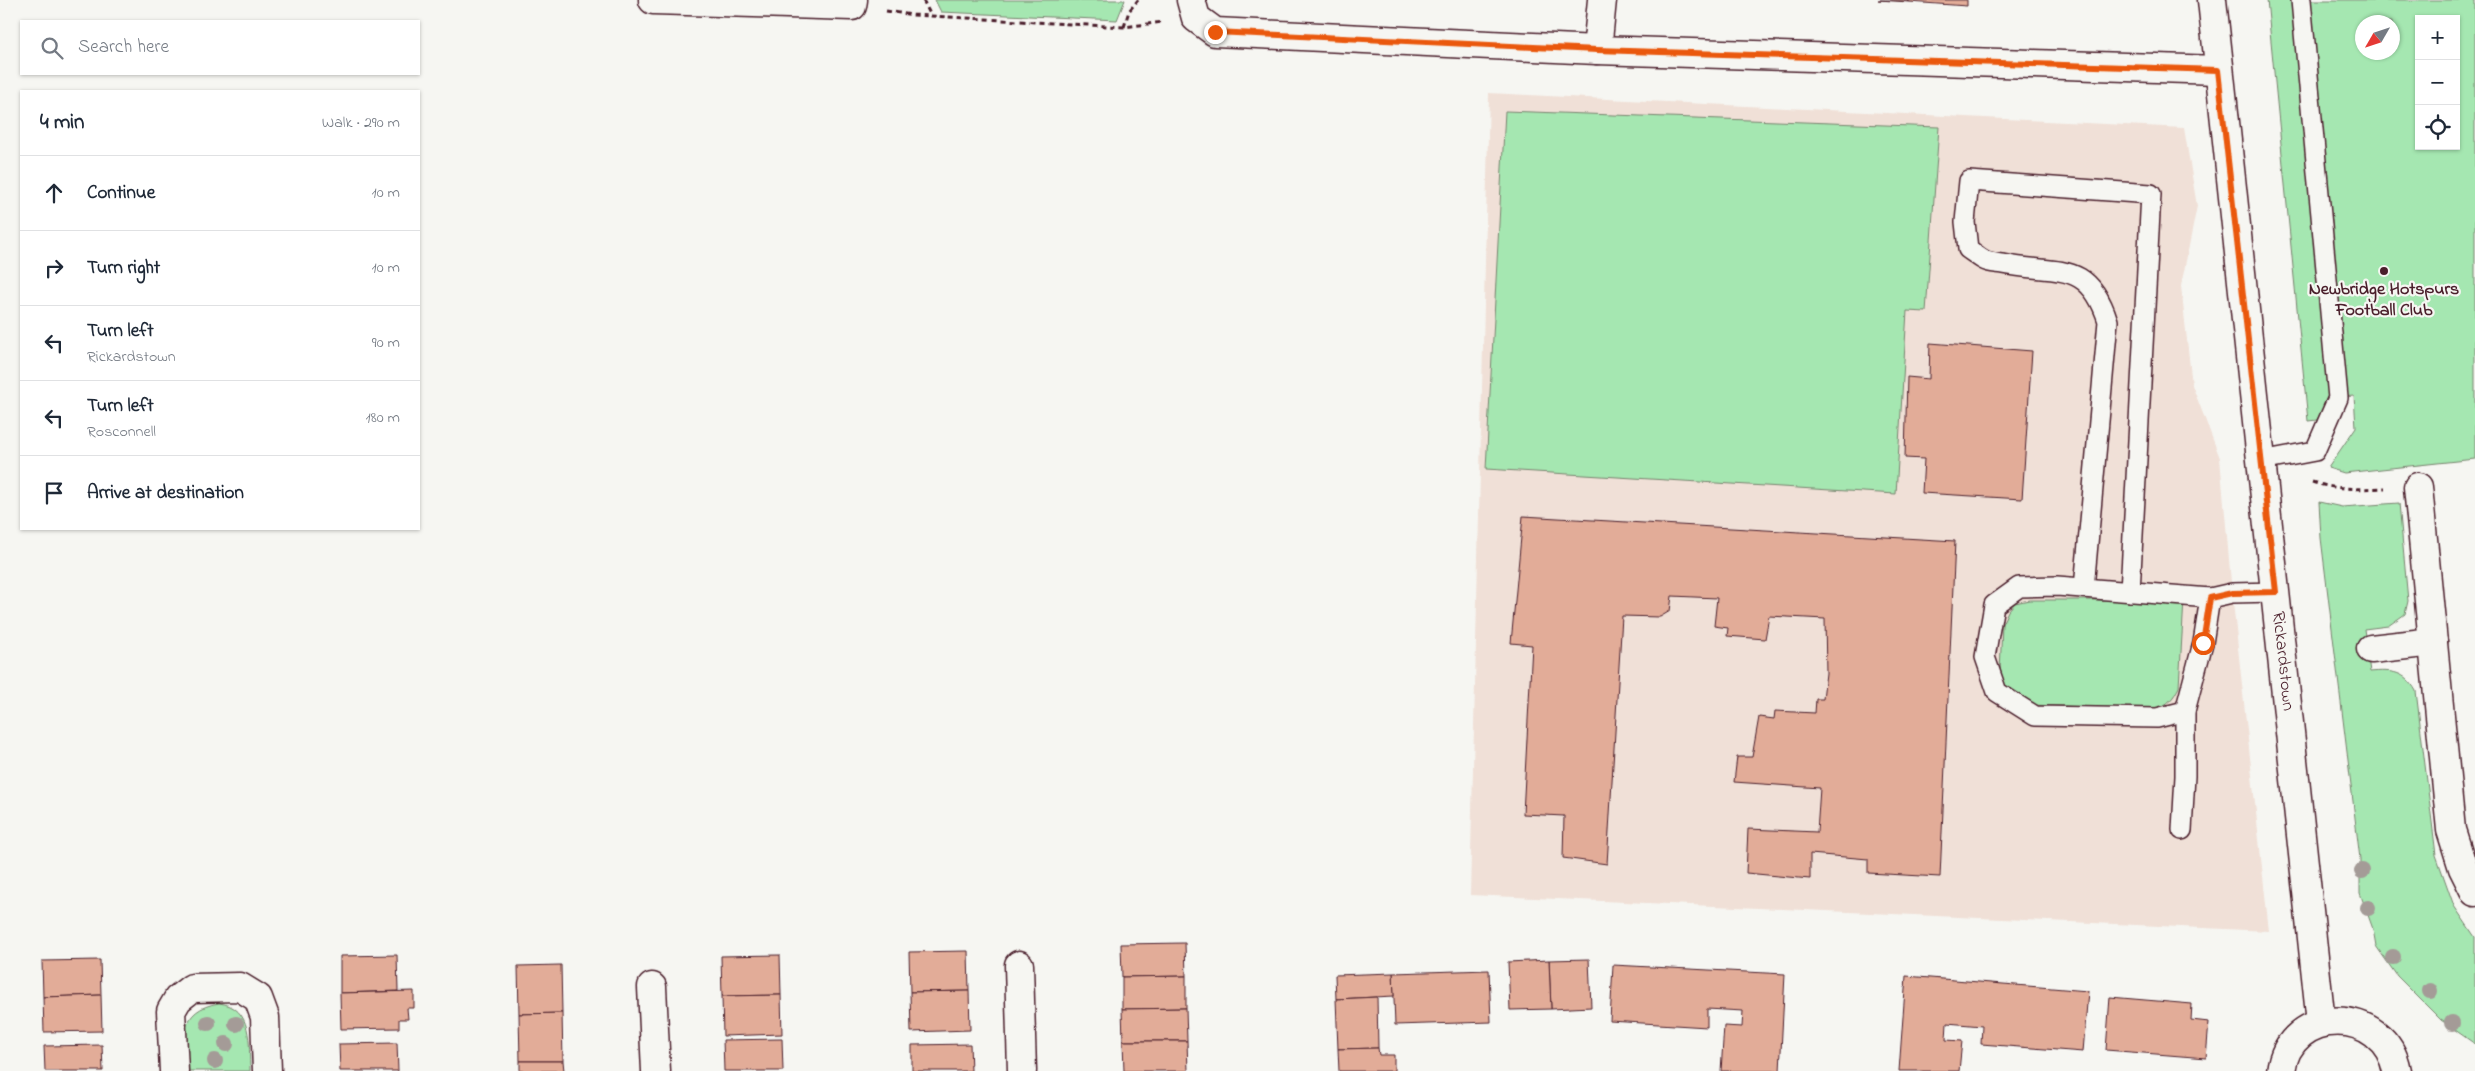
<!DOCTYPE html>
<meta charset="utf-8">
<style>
body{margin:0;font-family:"Indie Flower",sans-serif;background:#f6f6f7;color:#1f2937}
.controls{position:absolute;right:15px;top:15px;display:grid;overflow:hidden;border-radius:0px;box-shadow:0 1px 4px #0004}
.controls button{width:45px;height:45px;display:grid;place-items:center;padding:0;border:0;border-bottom:1px solid #e0e1e3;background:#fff;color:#1f2937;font:25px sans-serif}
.compass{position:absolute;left:2355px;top:15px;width:45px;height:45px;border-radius:50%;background:#fff;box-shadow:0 1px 4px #0004;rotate:231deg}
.stop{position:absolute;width:15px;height:15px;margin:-11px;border:4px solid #ea580c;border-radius:50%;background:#fff}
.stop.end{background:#ea580c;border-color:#fff;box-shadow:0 1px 5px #0008}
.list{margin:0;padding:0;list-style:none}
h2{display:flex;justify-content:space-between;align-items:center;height:65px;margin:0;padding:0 20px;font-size:21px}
h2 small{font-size:16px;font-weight:400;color:#747a83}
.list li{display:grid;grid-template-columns:32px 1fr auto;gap:15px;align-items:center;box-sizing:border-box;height:75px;padding:0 20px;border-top:1px solid #e0e1e3}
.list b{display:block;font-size:19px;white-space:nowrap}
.list p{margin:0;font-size:16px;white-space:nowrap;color:#747a83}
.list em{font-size:16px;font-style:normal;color:#747a83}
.icon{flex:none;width:28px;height:28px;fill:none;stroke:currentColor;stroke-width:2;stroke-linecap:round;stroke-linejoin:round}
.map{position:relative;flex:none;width:2475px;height:1071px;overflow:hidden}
.search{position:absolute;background:#fff;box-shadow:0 1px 4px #0004;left:20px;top:20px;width:400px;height:55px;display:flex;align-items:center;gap:12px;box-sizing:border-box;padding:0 18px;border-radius:0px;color:#747a83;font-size:19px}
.panel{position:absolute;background:#fff;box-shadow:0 1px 4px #0004;left:20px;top:90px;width:400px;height:440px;border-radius:0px}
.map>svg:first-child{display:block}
</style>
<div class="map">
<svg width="2475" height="1071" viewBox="0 0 2475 1071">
<rect width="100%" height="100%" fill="#f6f6f2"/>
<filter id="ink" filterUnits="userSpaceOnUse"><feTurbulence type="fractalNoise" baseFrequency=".02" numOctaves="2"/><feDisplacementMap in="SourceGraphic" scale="10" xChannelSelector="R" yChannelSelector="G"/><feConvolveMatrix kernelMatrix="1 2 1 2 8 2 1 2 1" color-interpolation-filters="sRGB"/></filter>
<g filter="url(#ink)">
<path fill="#f0e0d7" d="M 1489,93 L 2184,128 L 2197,206 L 2181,286 L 2192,385 L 2220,458 L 2232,593 L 2269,931 L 1470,895 Z"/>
<g fill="#a5e7b1" stroke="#78836e" fill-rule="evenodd">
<path d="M 935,0 L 1125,0 L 1117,20 L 941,12 Z"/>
<path d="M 2267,0 L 2475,0 L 2475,459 L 2344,473 L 2328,468 L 2356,427 L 2354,396 L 2328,398 L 2317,420 L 2308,421 ZM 2419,19 L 2456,19 L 2456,146 L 2419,146 ZM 2362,22 L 2392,22 L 2392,52 L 2362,52 Z"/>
<path d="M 1505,111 L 1939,127 L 1926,312 L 1907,311 L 1896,494 L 1486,469 Z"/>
<path d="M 2319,502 L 2342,507 L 2399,503 L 2408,601 L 2405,614 L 2388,626 L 2364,629 L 2370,672 C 2392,670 2405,671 2416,691 L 2436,855 L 2454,906 L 2475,937 L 2475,1044 L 2441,1020 L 2397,976 L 2376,946 L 2373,929 L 2360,893 L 2360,859 L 2321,538 Z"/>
<path d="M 2029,600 L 2184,600 L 2179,687 C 2173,699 2168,704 2157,709 L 2029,705 L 2008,692 L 2000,673 L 2002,624 L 2008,611 L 2015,603 Z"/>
<path d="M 219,1003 C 253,1007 249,1044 250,1071 L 186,1071 C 184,1038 178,1010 219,1003 Z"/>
</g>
<g fill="#e2ac98" stroke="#4a1f2b">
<path d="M 1878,0 L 1909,0 L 1909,2 Z"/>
<path d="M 1909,0 L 1967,0 L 1967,6 L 1909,2 Z"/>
<path d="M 1930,343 L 2032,351 L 2022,499 L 1922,493 L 1924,459 L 1905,458 L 1907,377 L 1929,379 Z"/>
<path d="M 1523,516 L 1955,541 L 1940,877 L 1868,873 L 1868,859 L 1810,854 L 1810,879 L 1746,873 L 1748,829 L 1817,832 L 1820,788 L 1734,782 L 1737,757 L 1752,757 L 1759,717 L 1774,719 L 1775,711 L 1815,713 L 1816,699 L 1823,699 L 1826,673 L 1825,619 L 1769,616 L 1765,639 L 1727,636 L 1728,628 L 1714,626 L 1717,598 L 1672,596 L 1670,611 L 1660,617 L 1622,616 L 1607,864 L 1563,858 L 1564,816 L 1523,814 L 1532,645 L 1511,643 Z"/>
<path d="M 1185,943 L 1186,976 L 1122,977 L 1121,944 Z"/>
<path d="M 968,951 L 969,991 L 910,992 L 909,952 Z"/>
<path d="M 397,955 L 398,991 L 340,993 L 340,956 Z"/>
<path d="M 780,955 L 781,995 L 722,996 L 721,956 Z"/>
<path d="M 1589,959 L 1591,1007 L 1551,1009 L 1549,960 Z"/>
<path d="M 100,960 L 101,995 L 43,997 L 42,961 Z"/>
<path d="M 1549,960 L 1551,1009 L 1510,1010 L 1508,962 Z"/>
<path d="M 561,965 L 562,1013 L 519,1014 L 518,966 Z"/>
<path d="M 1613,965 L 1785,974 L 1780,1071 L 1721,1071 L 1724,1026 L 1742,1027 L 1743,1011 L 1707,1009 L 1707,1027 L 1610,1021 Z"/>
<path d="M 1489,970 L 1491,1022 L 1395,1025 L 1393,973 Z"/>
<path d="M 1393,973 L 1394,996 L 1336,999 L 1335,975 Z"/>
<path d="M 1186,976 L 1186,1008 L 1122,1009 L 1122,977 Z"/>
<path d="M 1906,976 L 2088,991 L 2083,1052 L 1981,1044 L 1982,1026 L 1947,1023 L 1946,1040 L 1962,1041 L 1959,1071 L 1899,1071 Z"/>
<path d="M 414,991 L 414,1008 L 407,1008 L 408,1019 L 399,1019 L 399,1028 L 341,1029 L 340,993 Z"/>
<path d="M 969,991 L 970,1030 L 911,1032 L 910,992 Z"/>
<path d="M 101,995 L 102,1031 L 44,1032 L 43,997 Z"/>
<path d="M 781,995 L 782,1034 L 723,1036 L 722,996 Z"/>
<path d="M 1377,997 L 1378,1048 L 1338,1049 L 1336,999 Z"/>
<path d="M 2110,997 L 2192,1004 L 2191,1020 L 2209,1022 L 2206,1058 L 2106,1050 Z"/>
<path d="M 1186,1008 L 1187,1041 L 1123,1041 L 1122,1009 Z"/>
<path d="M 562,1013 L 563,1061 L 520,1061 L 519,1014 Z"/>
<path d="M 782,1039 L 783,1071 L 724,1071 L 723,1040 Z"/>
<path d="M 1123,1041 L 1187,1041 L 1188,1071 L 1124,1071 Z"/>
<path d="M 397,1043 L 398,1071 L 340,1071 L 339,1044 Z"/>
<path d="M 970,1044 L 971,1071 L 912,1071 L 912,1045 Z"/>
<path d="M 102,1045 L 103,1071 L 45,1071 L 44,1046 Z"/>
<path d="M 1378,1048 L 1379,1055 L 1394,1055 L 1394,1071 L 1339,1071 L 1338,1049 Z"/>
<path d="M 520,1061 L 563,1061 L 564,1071 L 520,1071 Z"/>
</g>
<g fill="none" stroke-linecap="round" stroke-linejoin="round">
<defs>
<g id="lane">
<path d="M 2261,461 L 2315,451 L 2338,398 L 2301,0"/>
<path d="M 2084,588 L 2108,321 C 2088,258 2056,275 2003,264 C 1997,263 1989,263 1984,260 C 1978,257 1973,252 1968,249 L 1965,222 L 1969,181 L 2151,194 L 2130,592"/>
<path d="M 2185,711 L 2157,718 L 2035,716 L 1997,692 L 1985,657 L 1994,605 L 2019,587 L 2057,586 L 2210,598"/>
<path d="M 2182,830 L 2185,776 L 2185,711 L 2203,643 L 2210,598 L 2232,593 L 2276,592"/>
</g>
<g id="street">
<path d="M 653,0 L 852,6 L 853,0"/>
<path d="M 1191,0 L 1196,18 L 1215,32 L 1597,50 L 2218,70"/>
<path d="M 1597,50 L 1602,0"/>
<path d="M 2418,487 L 2451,830 L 2463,868 L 2475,892"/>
<path d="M 2371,649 L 2433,642"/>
<path d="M 1019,965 L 1022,1071"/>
<path d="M 652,987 L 656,1071"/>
<path d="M 174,1071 L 171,1011 L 178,999 L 192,988 L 240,987 L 258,998 L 265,1017 L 267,1071"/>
</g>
<g id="secondary">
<path id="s1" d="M 2212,0 L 2321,1023"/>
<path d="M 2281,1071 C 2289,1005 2385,1005 2397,1071"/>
</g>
</defs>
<use href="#lane" stroke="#4a1f2b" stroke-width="22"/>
<use href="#street" stroke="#4a1f2b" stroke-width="31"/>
<use href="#secondary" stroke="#4a1f2b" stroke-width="31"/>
<g stroke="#4a1f2b" stroke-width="3" stroke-dasharray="5 4" stroke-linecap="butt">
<path d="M 923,0 L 931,16"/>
<path d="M 886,11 L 913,15 L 1124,27 L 1163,22"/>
<path d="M 1124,27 L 1129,11 L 1138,0"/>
<path d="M 2312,482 C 2336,490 2360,489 2385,488"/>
</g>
<use href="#lane" stroke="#f6f6f2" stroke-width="19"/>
<use href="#street" stroke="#f6f6f2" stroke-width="28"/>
<use href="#secondary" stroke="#f6f6f2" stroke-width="28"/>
</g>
<g fill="#a49b97">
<circle cx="2362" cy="871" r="8"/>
<circle cx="2368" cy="908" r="8"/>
<circle cx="2393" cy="957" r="8"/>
<circle cx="2430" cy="991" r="8"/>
<circle cx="208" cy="1023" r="8"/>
<circle cx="2452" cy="1023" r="8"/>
<circle cx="236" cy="1024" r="8"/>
<circle cx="226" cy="1044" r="8"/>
<circle cx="215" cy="1061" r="8"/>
</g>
</g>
<g fill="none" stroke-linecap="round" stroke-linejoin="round" filter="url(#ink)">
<path stroke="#ea580c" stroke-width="6" d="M 1215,32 L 1597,50 L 2218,70 L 2276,592 L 2232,593 L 2210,598 L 2203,643"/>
</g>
<circle fill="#4a1f2b" stroke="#f6f6f2" stroke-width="2" cx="2384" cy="271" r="5"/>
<g text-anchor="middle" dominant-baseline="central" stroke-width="4.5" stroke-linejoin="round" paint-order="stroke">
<g font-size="18" font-weight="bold" fill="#4a1f2b" stroke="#f6f6f2">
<text x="2384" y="290">Newbridge Hotspurs<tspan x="2384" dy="21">Football Club</tspan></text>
</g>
<g font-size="18" fill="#4a1f2b" stroke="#f6f6f2">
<text stroke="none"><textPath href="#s1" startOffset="665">Rickardstown</textPath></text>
</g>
</g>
</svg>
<div class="controls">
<button>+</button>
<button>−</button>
<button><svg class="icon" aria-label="locate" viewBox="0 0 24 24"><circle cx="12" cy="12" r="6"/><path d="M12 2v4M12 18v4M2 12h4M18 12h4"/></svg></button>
</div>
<svg class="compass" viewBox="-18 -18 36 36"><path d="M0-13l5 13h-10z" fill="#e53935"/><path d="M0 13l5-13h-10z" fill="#747a83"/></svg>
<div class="stop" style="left:2203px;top:643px"></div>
<div class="stop end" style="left:1215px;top:32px"></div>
<div class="search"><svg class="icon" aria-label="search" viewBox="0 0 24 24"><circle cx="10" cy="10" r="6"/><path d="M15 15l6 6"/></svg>Search here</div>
<section class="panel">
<h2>4 min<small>Walk · 290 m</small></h2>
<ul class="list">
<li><svg class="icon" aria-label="ahead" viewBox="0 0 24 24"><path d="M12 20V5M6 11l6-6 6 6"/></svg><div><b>Continue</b></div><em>10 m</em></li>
<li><svg class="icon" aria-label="right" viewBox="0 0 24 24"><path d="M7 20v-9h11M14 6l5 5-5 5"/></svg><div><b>Turn right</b></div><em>10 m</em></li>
<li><svg class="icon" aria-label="left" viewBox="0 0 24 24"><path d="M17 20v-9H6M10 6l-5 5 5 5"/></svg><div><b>Turn left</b><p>Rickardstown</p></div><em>90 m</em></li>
<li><svg class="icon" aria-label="left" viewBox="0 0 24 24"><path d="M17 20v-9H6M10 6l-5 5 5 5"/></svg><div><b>Turn left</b><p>Rosconnell</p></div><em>180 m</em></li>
<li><svg class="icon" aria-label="arrive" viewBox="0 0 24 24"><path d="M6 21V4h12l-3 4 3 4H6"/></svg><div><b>Arrive at destination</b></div></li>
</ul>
</section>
</div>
